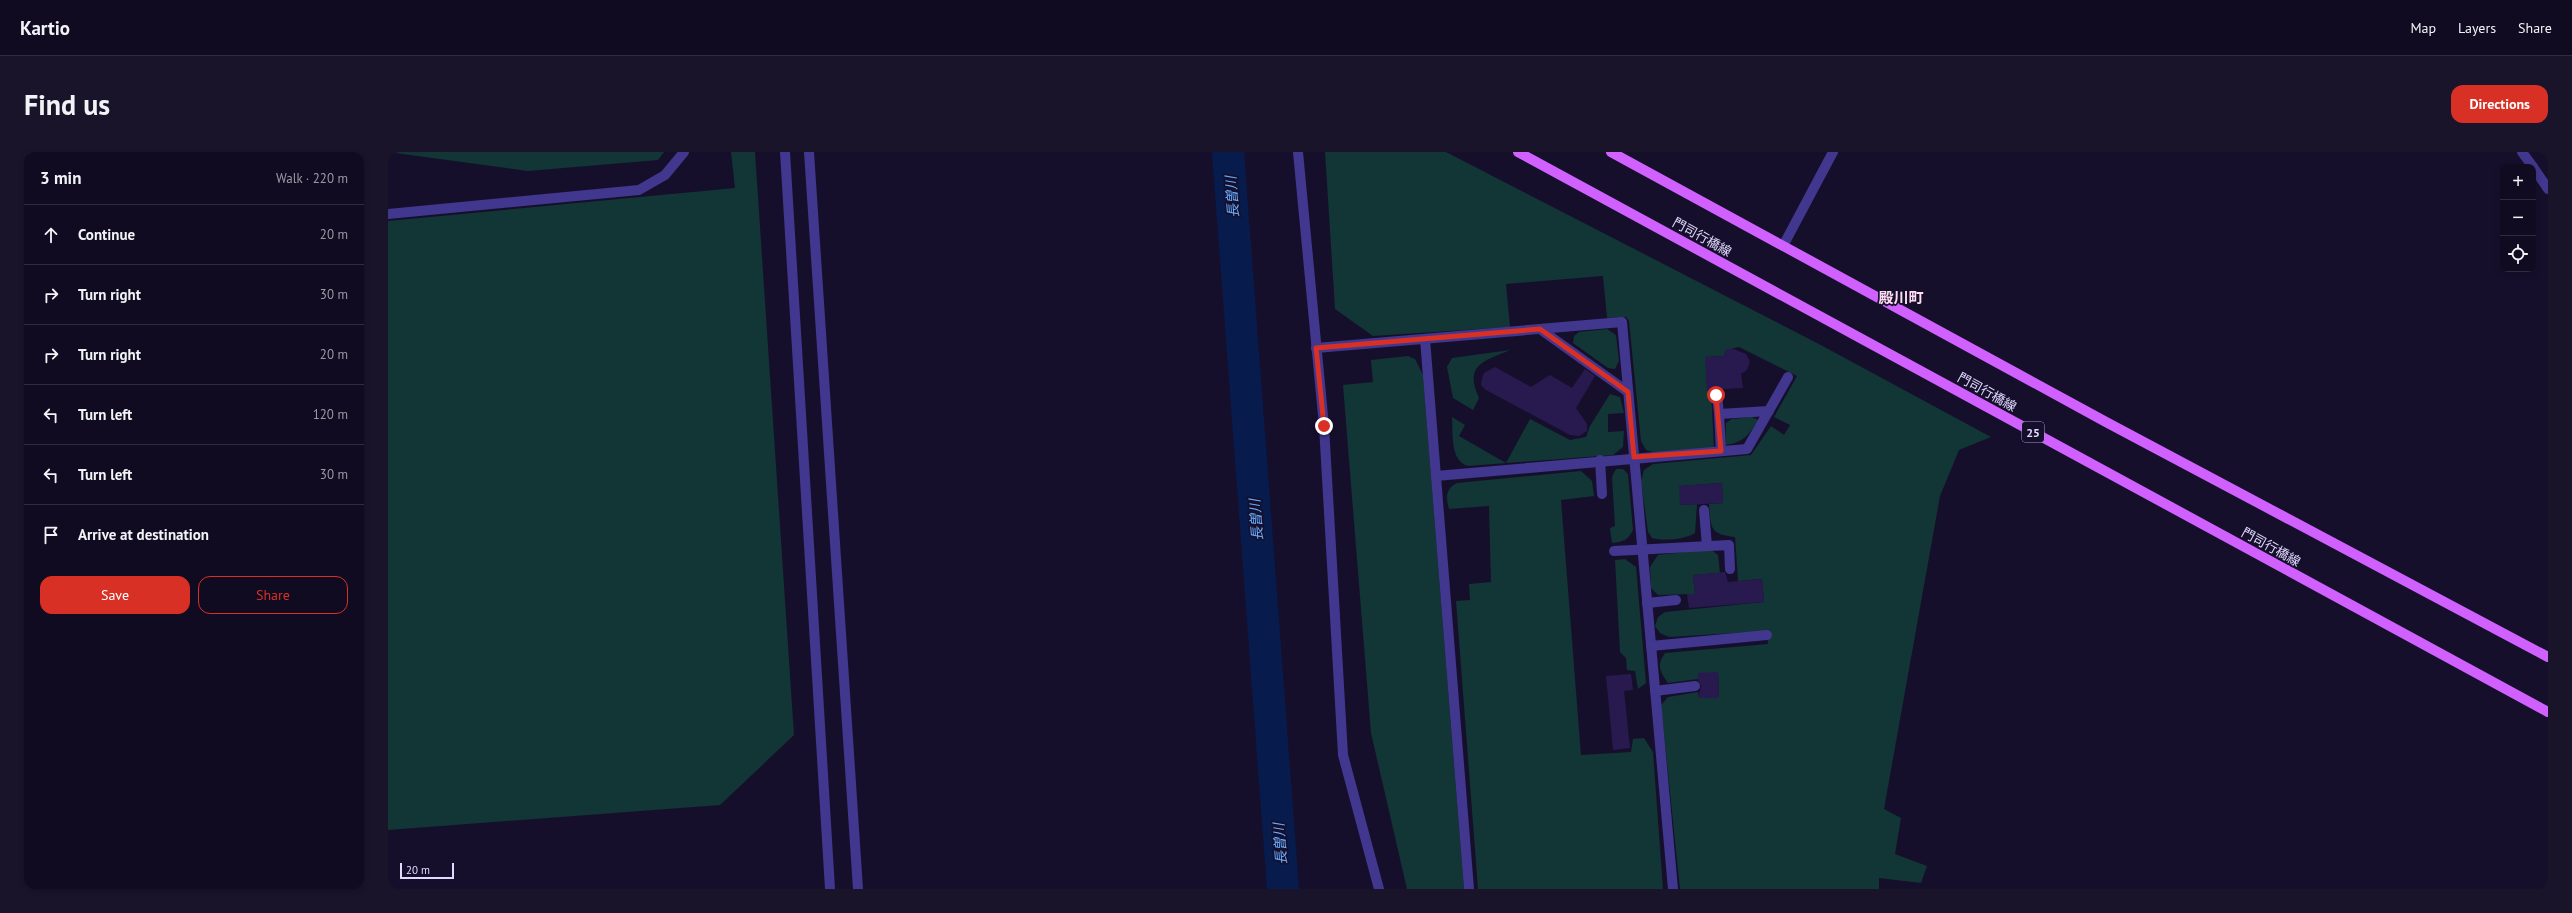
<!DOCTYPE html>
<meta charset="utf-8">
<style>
body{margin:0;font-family:"PT Sans","Noto Sans JP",sans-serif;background:#19142a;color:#f1f3f6}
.controls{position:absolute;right:12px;top:12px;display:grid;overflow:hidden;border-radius:8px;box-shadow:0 2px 6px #0003}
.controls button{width:36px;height:36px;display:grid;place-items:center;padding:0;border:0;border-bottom:1px solid #302b3f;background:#100b21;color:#f1f3f6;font:20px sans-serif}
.scale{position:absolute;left:12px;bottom:10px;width:54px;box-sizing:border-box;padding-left:4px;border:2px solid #e1daff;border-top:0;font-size:11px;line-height:14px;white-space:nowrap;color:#e1daff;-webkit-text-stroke:3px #160f2c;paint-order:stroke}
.stop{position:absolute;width:12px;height:12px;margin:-9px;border:3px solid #d93025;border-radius:50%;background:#fff}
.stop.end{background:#d93025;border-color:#fff;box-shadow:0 1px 4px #0008}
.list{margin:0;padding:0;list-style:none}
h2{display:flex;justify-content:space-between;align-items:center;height:52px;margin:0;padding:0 16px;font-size:17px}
h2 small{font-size:13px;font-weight:400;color:#9c9ba5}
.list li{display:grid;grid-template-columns:26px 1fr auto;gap:12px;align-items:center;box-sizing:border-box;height:60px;padding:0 16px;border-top:1px solid #302b3f}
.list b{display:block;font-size:15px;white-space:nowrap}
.list em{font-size:13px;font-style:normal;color:#9c9ba5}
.actions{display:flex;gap:8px;padding:12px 16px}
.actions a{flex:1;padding:9px 0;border:1px solid #d93025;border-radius:12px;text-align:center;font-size:14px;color:#d93025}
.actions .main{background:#d93025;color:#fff}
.icon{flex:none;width:22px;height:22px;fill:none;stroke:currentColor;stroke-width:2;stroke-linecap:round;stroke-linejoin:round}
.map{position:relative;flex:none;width:2160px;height:737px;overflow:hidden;border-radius:12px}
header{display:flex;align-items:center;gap:24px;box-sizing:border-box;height:56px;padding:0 20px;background:#100b21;border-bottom:1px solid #302b3f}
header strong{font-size:19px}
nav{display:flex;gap:22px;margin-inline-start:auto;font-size:14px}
.intro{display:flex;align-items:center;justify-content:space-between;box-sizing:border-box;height:96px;padding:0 24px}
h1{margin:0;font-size:28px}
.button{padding:10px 18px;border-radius:12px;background:#d93025;color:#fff;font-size:14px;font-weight:700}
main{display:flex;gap:24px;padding:0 24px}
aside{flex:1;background:#100b21;border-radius:12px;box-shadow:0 2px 6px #0003}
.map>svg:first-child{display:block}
</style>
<header>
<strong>Kartio</strong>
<nav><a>Map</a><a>Layers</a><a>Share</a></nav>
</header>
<div class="intro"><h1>Find us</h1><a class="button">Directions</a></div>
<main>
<aside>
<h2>3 min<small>Walk · 220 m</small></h2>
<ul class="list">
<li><svg class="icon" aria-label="ahead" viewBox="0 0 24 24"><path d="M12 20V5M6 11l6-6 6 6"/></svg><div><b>Continue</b></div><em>20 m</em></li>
<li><svg class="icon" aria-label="right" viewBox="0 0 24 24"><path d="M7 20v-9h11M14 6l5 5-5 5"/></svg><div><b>Turn right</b></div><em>30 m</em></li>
<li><svg class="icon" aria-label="right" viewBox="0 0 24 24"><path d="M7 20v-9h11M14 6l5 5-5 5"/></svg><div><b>Turn right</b></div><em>20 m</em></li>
<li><svg class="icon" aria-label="left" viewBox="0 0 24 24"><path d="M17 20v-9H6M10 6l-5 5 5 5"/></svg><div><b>Turn left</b></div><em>120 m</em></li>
<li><svg class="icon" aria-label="left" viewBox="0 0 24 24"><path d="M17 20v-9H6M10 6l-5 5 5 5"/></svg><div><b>Turn left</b></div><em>30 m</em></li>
<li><svg class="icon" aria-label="arrive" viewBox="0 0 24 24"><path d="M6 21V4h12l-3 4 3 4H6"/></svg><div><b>Arrive at destination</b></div></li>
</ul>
<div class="actions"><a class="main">Save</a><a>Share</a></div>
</aside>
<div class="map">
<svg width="2160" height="737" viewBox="0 0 2160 737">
<rect width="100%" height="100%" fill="#160f2c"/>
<g fill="#123536">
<path d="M 0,0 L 276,0 L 270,8 L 140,19 Z"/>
<path d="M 343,0 L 367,0 L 406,583 L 332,653 L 0,678 L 0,69 L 347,36 Z"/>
<path d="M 937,0 L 1058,0 L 1429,191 L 1603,285 L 1571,298 L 1552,344 L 1496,657 L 1513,666 L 1507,702 L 1539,714 L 1533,731 L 1491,726 L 1491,737 L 1292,737 L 1273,553 L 1280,545 L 1310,540 L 1311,546 L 1331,546 L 1330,521 L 1310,521 L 1310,527 L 1280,531 C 1272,519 1268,514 1277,501 L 1380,492 L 1379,479 L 1281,485 L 1272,481 L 1267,474 L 1270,465 L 1277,460 L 1376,450 L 1374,427 L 1350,429 L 1347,385 C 1321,382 1323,376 1321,352 L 1335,351 L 1334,331 L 1292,334 L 1292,353 L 1309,352 L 1307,381 C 1296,388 1276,389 1264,386 L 1260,380 L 1253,329 L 1256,318 L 1265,312 L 1363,303 L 1383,274 L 1396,283 L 1402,273 L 1386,265 L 1409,224 L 1351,195 L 1338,198 L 1336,204 L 1318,205 L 1319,238 L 1323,238 L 1326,297 L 1268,301 L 1258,298 L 1253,289 L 1241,169 L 1238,165 L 1219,166 L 1215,124 L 1118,132 L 1122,175 L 985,184 L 947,157 Z"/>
<path d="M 1219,177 L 1228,183 L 1231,209 L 1227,217 L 1220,216 L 1185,191 L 1186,184 L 1191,180 Z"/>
<path d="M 1122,198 C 1095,210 1076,212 1091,246 L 1085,258 L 1065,246 L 1059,215 L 1064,206 Z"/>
<path d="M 1020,204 L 1027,207 L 1035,223 L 1076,737 L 1019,737 L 983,581 L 955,233 L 985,230 L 983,208 Z"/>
<path d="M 1222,242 L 1232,245 L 1236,261 L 1220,262 L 1220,280 L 1236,279 L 1235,295 L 1225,303 L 1080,314 C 1062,309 1065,281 1064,265 L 1077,273 L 1071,284 L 1118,311 L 1142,267 L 1182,288 L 1198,285 L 1202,274 Z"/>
<path d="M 1364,265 L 1370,268 C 1361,283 1355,291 1337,293 L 1338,271 L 1344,267 Z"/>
<path d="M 1228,317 L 1235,317 L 1240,322 L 1245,378 C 1240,388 1235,390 1224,391 L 1222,376 L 1227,374 L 1224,325 Z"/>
<path d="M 1193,319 L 1204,329 L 1206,344 L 1173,348 L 1193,603 L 1243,600 L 1245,587 L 1256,586 L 1265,600 L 1275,737 L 1090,737 L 1068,449 L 1082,448 L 1081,432 L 1103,430 L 1101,354 L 1061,357 C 1058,346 1057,337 1069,331 Z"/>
<path d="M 1322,397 L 1330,403 L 1332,421 L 1305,423 L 1307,442 L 1270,443 L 1263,436 L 1262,415 L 1270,403 Z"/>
<path d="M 1237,407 L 1248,415 L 1258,531 L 1250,537 L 1247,519 L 1239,518 L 1238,506 L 1232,500 L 1227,408 Z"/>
</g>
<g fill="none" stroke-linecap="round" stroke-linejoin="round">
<path stroke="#071b4d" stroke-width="32" d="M 840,0 L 895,737"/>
</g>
<g fill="#281a4e">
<path d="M 1343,196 L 1358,202 L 1362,210 L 1359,218 L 1353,222 L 1355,236 L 1319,238 L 1317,205 L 1336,204 L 1338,198 Z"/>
<path d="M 1107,215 L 1143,235 L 1162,223 L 1184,236 L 1197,217 L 1207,224 L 1188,256 L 1199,272 L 1199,279 L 1191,284 L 1182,283 L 1098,238 L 1093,233 L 1094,226 L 1096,221 Z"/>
<path d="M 1334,331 L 1335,351 L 1292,353 L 1291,334 Z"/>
<path d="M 1337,420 L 1340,430 L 1374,427 L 1376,450 L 1301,456 L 1299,442 L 1307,442 L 1305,423 Z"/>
<path d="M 1330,520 L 1331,546 L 1310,546 L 1313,534 L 1310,528 L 1310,521 Z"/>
<path d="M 1243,522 L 1245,538 L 1236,539 L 1242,596 L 1225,598 L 1218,524 Z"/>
</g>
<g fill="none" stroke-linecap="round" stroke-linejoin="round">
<g stroke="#41378e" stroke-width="10">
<path d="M 397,0 L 442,737"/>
<path d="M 421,0 L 470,737"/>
<path d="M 910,0 L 936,274 L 955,603 L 991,737"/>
<path d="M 2134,0 L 2145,15"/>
<path d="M 2145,15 L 2160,37"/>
<path d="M 0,62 L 251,38 L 277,23 L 296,0"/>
<path d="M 1395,94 L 1445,0"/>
<path d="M 1152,177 L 1240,240"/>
<path d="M 1037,187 L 1081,737"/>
<path d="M 928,196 L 1234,170 L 1285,737"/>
<path d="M 1329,243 L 1331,262"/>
<path d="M 1333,299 L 1331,262 L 1381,259"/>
<path d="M 1212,308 L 1214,342"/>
<path d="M 1048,324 L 1359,297 L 1400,225"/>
<path d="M 1316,358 L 1319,394"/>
<path d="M 1226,399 L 1341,393 L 1342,417"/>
<path d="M 1259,451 L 1288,448"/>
<path d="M 1263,494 L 1379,483"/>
<path d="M 1267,539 L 1307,534"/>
</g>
<g stroke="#d061ff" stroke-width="10">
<path d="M 1130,0 L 2160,560"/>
<path d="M 1223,0 L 1718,270 L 2160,505"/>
</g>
</g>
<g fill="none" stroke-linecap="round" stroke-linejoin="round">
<path stroke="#d93025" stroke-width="5" d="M 936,274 L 928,196 L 1152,177 L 1240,240 L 1246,305 L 1333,299 L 1328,243"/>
</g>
<g text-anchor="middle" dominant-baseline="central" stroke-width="3.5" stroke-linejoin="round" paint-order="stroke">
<rect fill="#160f2c" stroke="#a49dc0" stroke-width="1" x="1634" y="270" width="22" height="20" rx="3"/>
<g font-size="12" font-weight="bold" fill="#e1daff">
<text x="1645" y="280">25</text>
</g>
<g font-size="13" fill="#e1daff" stroke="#160f2c">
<text transform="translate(1314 85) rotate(29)">門司行橋線</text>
<text transform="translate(1599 240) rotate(29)">門司行橋線</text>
<text transform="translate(1883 395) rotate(29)">門司行橋線</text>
</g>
<g font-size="14" font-style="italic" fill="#68aeff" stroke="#160f2c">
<text transform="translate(844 45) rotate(-94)">長曽川</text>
<text transform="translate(868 368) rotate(-94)">長曽川</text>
<text transform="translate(892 692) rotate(-94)">長曽川</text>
</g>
<g font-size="15" font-weight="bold" fill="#ffdcf0" stroke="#160f2c">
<text x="1513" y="145">殿川町</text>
</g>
</g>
</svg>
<div class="controls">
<button>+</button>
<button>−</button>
<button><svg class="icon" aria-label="locate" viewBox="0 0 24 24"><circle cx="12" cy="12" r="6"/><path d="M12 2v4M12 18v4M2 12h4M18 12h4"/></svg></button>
</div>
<div class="scale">20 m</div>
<div class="stop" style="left:1328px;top:243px"></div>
<div class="stop end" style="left:936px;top:274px"></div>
</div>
</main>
